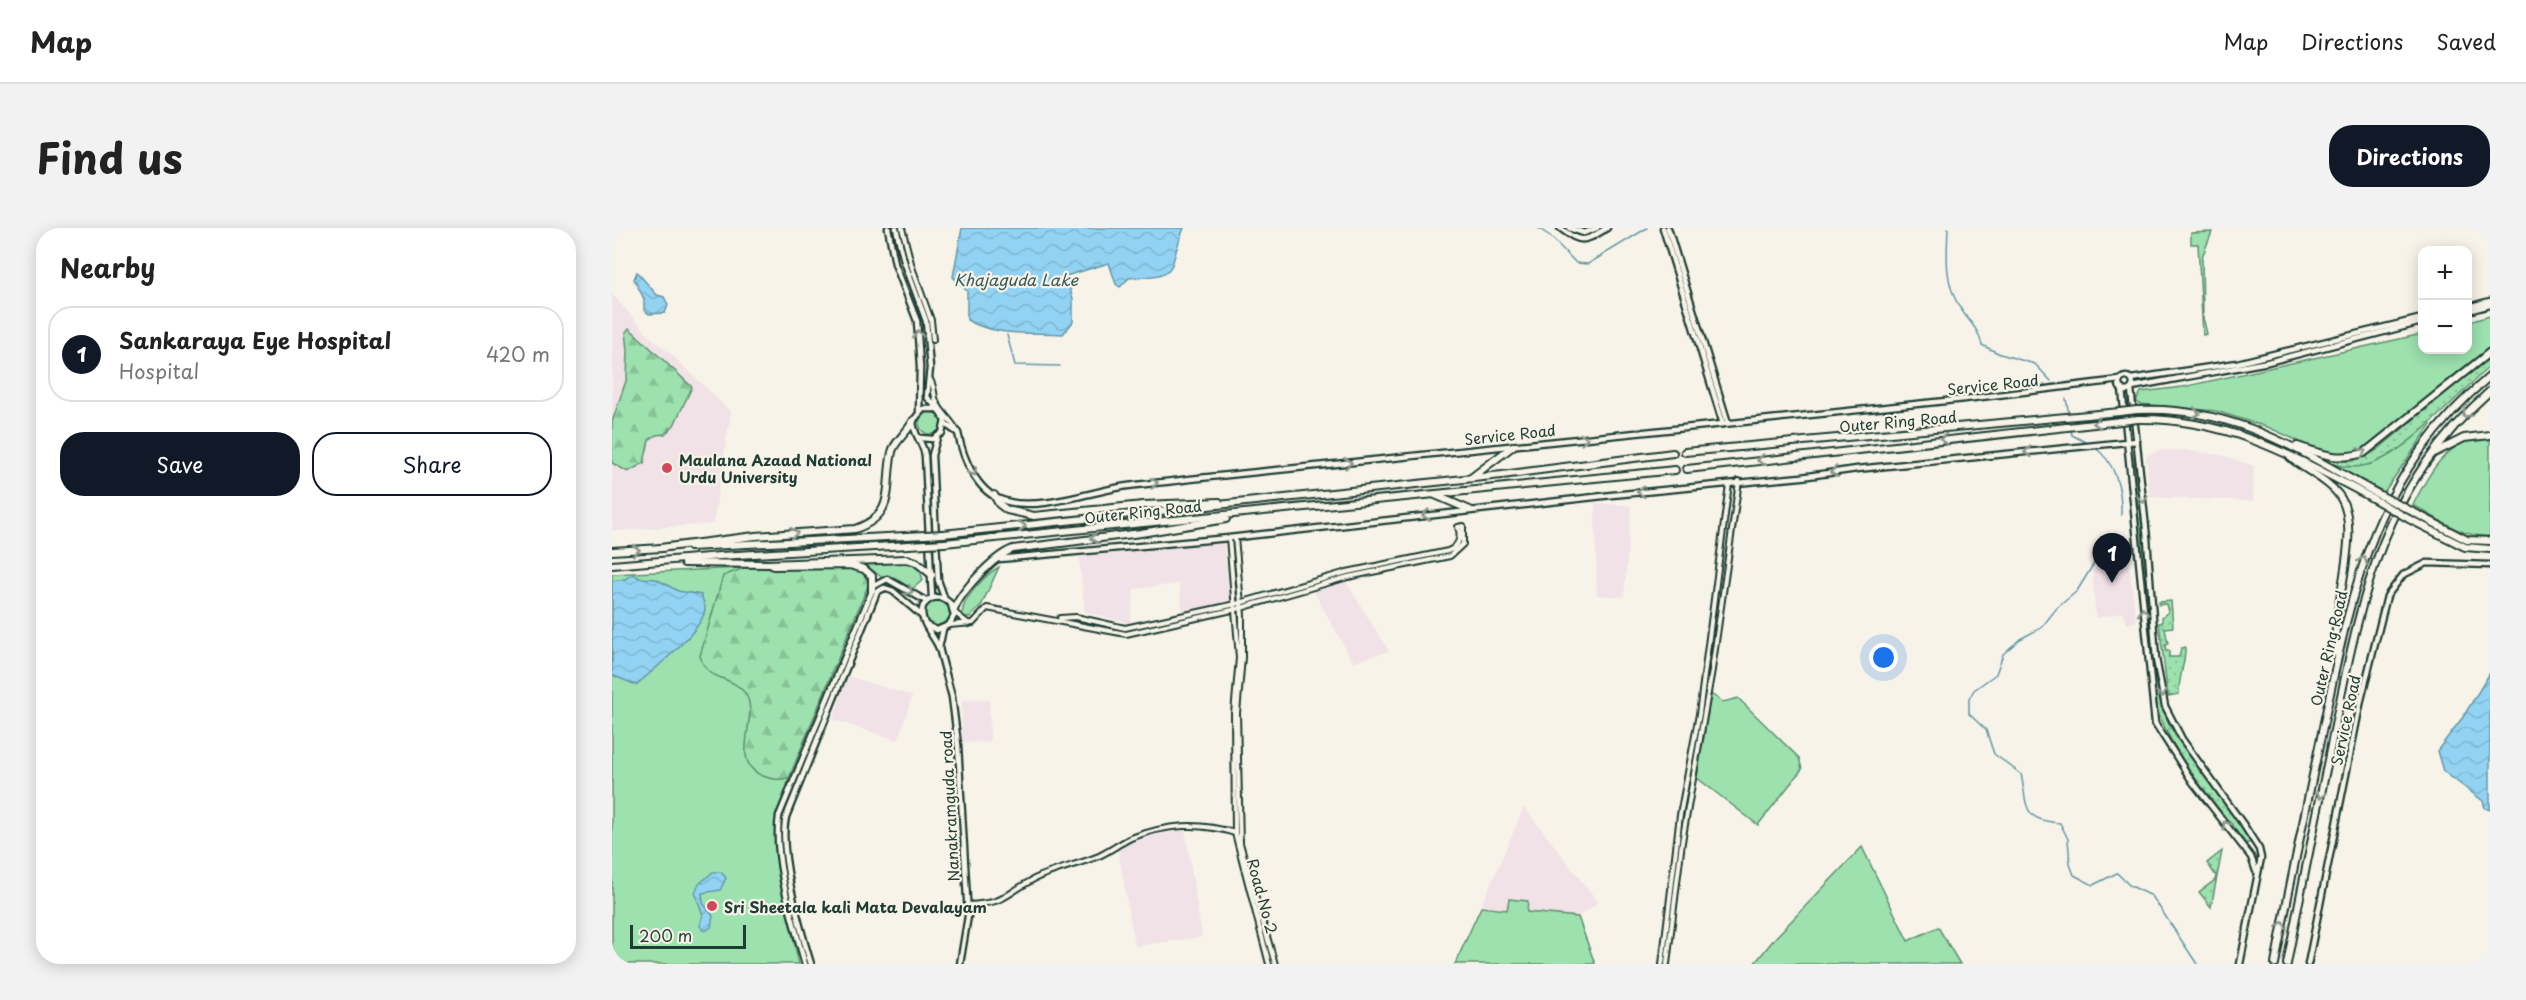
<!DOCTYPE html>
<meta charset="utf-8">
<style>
body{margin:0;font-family:"Playpen Sans",sans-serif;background:#f2f2f2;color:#222}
.controls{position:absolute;right:18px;top:18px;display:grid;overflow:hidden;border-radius:12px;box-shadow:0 3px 15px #0003}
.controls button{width:54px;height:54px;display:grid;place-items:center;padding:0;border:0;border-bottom:2px solid #e0e0e0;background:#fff;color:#222;font:30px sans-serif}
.scale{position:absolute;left:18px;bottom:15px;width:116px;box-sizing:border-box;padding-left:6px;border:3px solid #1f3d34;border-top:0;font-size:16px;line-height:21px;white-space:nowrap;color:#1f3d34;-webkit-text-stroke:4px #f7f3e8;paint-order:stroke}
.you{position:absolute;left:1272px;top:430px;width:21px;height:21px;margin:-15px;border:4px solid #fff;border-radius:50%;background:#1a73e8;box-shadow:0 0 0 9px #1a73e833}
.badge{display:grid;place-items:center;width:39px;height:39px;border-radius:50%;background:#111827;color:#fff;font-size:20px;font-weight:700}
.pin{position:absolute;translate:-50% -50px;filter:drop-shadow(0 2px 3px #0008)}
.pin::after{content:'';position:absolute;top:32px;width:21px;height:18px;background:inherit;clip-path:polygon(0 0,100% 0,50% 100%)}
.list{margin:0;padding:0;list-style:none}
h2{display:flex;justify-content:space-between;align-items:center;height:78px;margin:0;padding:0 24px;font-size:26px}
h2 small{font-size:20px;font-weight:400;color:#767676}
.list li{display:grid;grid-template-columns:39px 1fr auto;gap:18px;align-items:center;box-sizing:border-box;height:96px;margin:0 12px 12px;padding:0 12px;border:2px solid #e0e0e0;border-radius:24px}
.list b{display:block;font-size:22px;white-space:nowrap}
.list p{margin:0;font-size:20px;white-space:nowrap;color:#767676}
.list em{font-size:20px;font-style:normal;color:#767676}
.actions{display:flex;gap:12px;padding:18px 24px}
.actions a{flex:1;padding:14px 0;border:2px solid #111827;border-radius:24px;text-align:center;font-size:21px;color:#111827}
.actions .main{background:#111827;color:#fff}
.map{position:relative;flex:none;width:1878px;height:736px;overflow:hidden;border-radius:24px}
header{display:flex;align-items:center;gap:36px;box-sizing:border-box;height:84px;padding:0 30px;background:#fff;border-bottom:2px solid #e0e0e0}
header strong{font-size:28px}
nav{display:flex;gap:33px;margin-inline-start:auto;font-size:21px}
.intro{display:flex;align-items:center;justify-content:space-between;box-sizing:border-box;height:144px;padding:0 36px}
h1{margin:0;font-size:42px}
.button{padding:15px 27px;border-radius:24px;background:#111827;color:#fff;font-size:21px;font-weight:700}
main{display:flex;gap:36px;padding:0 36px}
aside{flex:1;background:#fff;border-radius:24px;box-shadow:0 3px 15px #0003}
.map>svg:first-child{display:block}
</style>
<header>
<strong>Map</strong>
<nav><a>Map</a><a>Directions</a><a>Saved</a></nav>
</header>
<div class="intro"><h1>Find us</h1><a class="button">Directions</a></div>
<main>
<aside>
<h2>Nearby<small></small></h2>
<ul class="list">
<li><span class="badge">1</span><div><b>Sankaraya Eye Hospital</b><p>Hospital</p></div><em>420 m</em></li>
</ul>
<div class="actions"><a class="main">Save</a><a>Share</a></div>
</aside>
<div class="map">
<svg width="1878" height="736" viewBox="0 0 1878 736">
<defs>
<pattern id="forest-firs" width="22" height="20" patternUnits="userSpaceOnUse" patternTransform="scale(1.5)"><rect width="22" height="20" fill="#9ce1ae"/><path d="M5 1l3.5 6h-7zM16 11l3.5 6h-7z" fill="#86c296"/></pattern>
<pattern id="park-dots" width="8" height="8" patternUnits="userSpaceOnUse" patternTransform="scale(1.5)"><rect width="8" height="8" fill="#9ce1ae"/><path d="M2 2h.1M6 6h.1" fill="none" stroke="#86c296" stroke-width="1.8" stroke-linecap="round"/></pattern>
<pattern id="water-waves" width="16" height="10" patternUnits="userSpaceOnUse" patternTransform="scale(1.5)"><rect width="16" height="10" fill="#92d3f3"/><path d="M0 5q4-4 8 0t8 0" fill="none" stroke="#7db6d1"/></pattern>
</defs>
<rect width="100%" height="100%" fill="#f7f3e8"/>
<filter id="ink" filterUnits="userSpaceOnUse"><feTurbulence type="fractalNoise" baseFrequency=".0167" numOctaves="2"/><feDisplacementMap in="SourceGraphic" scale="12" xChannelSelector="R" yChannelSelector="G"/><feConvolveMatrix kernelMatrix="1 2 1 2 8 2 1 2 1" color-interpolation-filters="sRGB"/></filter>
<g filter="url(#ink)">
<g fill="#f0e2e7">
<path d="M 0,66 L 39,110 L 61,128 L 119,184 L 101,296 L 0,303 Z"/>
<path d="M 1548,222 L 1572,222 L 1612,228 L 1642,238 L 1641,273 L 1538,269 L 1534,228 Z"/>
<path d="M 983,275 L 1019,278 L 1012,369 L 985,367 Z"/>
<path d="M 1514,310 L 1524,393 L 1515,396 L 1511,384 L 1484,390 L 1480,343 L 1496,327 L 1502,312 Z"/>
<path d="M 612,315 L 618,373 L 571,384 L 567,356 L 522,361 L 518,395 L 473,384 L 467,329 Z"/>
<path d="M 734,354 L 777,423 L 741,434 L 701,362 Z"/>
<path d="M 235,448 L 300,468 L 286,512 L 221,492 Z"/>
<path d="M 350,472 L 377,472 L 378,514 L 350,514 Z"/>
<path d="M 912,579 L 986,674 L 966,689 L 869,679 Z"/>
<path d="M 573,602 L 590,709 L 523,718 L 506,622 L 532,609 Z"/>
</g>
<g fill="#9ce1ae" stroke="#5e8f71" stroke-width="1.5">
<path d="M 1600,4 L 1590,29 L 1591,89 L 1595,106 L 1591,107 L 1586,16 L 1579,16 L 1579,5 Z"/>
<path d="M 1878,88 L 1878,120 L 1847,143 L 1763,215 L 1738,226 L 1710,224 L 1658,200 L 1604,183 L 1528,176 L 1524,173 L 1529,164 L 1571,159 L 1810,106 L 1810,122 L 1856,122 L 1856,94 Z"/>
<circle cx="318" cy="195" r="11"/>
<path d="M 1818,194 L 1819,197 L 1772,264 L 1720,236 C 1760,247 1788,218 1818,194 Z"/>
<path d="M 1867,210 L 1878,211 L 1878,308 C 1850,310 1825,290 1801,277 C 1816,247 1832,216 1867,210 Z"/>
<path d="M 290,332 L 307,339 L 311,352 L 300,361 L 282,350 L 268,348 L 255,338 L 241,335 Z"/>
<path d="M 387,339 L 369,378 L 358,389 L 351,389 C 346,374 374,346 387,339 Z"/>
<path d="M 128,340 L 238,340 L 250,344 L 257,355 L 177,550 L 163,603 L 174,678 L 187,736 L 0,736 L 0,346 Z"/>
<circle cx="325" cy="385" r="13"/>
<path d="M 1099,466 L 1111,474 L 1126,470 L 1187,530 L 1190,541 L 1146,597 L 1085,550 Z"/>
<path d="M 1250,619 L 1296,713 L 1326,699 L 1348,736 L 1142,736 L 1163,710 Z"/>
<path d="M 897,671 L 916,673 L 915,684 L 966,689 L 983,736 L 843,736 L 869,679 L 895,682 Z"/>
</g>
<g fill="url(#forest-firs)" stroke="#5e8f71" stroke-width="1.5">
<path d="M 17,100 L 80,159 L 62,197 L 53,206 L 44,207 L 37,212 L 32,235 L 16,244 L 0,235 L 0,194 L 15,150 L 16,122 L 14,104 Z"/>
<path d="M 132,340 L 238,340 L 250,344 L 257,355 L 177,550 C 167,552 161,552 151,548 C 114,534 151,486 132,464 C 117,446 96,455 88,428 L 111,348 Z"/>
</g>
<g fill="url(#park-dots)" stroke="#5e8f71" stroke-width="1.5">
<path d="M 1878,128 L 1878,138 C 1847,165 1793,228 1755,237 C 1741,241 1727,239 1714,233 L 1740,233 L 1765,222 Z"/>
<path d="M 1522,228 L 1524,228 L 1526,237 L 1537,410 L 1531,365 Z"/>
<path d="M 1559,373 L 1561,399 L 1553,400 L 1556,416 L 1553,417 L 1554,423 L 1557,423 L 1557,429 L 1567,429 L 1569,420 L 1573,419 C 1574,435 1566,449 1567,466 L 1556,468 L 1547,395 L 1550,395 L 1550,389 L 1556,384 L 1554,376 L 1547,377 L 1547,374 Z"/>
<path d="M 1538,423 L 1548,472 L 1558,499 L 1639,611 L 1637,615 L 1634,616 C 1601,571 1556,525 1542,470 C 1539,455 1539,439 1538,423 Z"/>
<path d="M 1610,623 L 1599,679 L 1587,664 L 1603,652 L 1604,648 L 1595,635 Z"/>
</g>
<g fill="url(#water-waves)" stroke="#6497a7" stroke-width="1.5">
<path d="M 350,0 L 572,0 C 554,43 571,48 517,50 L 508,59 L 504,56 L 497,35 L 454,48 L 461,71 L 461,94 L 451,106 C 418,104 385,109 355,92 L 355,63 L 341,49 Z"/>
<path d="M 25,44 L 45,67 L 52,69 L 56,77 L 53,85 L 37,86 L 32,82 L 32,71 L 22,51 Z"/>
<path d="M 21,346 L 28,350 L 44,351 L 66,363 L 89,367 C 90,371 93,376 93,380 C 94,400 39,444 24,457 L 0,447 L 0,353 L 13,351 Z"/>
<path d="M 1878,445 L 1878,582 L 1873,580 L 1871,573 L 1831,543 L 1825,523 L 1851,489 Z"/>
<path d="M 101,644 L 109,644 L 114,650 L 108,662 L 90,665 L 91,675 L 101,688 L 99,699 L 93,703 L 88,698 L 91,687 L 83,665 L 87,656 Z"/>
</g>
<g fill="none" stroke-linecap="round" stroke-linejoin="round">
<g stroke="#6497a7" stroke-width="1.5">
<path d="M 926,0 L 938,8 L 964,35 L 976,36 L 1035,0"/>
<path d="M 1336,0 C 1335,27 1332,53 1347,78 C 1355,92 1367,100 1370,117 L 1388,126 L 1423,136 L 1439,153"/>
<path d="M 395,107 L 403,137 L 448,138"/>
<path d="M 1454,171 L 1457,186"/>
<path d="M 1459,202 L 1460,207 L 1475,215"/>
<path d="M 1482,219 C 1504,234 1510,262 1509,287"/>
<path d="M 1492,319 L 1465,363 L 1445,380 L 1429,400 L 1408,411 L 1391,426 L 1384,446 L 1362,462 L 1357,471 L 1357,486 L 1374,502 L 1382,526 L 1409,546 C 1416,579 1409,592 1448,595 L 1456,611 L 1458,636 L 1462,647 L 1481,657 L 1505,645 L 1517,657 L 1540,668 L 1585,736"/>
</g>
<path stroke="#cccfc4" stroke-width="6" stroke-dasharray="6 3" stroke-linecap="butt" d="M 1061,225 L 1073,224"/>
<defs>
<g id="tertiary">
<path d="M 290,0 L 300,39 L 319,92 L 321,112"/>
<path d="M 317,150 C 323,157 321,165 324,173 C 329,185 341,193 346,205"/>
<path d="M 623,309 L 630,387 L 630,430 L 625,485 L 628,615 L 663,736"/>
<path d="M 617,310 L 627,430 L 622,485 L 623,605 L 657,736"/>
<path d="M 342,384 L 357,396"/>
<path d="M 448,390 L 464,389 L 513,400 L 624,376 L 735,344 L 836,323 C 846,319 850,310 846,299 L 851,298"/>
<path d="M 337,397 L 361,395 L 375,380 L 514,406 L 629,380 L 736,349 L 838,328 L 851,316 L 851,298"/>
<path d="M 355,677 C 395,675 390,668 422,651 C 443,641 465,637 487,628 C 498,623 508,615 519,610 C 555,596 587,594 623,605"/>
<path d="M 1050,736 L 1068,587 L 1087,486 L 1117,256"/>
<path d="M 1055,736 L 1070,614 L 1100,442 L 1127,253"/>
</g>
<g id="secondary">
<path d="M 276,0 L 283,36 L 305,93 L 308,139 L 307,184"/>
<path d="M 284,0 L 292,33 L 314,93 L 318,140 L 315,169 L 326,181"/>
<path d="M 948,0 C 970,17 973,13 995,0"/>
<path d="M 957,0 L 972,5 L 985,0"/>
<path d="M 1051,0 L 1111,196"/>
<path d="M 1056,0 L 1116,195"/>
<path d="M 1856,79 L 1878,73"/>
<path d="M 1856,83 L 1878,77"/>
<circle cx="1514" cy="156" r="7"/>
<path d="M 1519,151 L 1625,135 L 1810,90"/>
<path d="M 1520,159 L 1656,134 L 1810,94"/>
<path d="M 1510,161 L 1543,495 L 1580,553 L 1639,629 L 1644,643"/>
<path d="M 1519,161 L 1535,310 L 1544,431 L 1553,478 L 1570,511 L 1631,596 L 1647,621 L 1649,630 L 1628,736"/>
<path d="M 333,196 L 346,205 C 351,230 364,263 390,272 C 423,284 475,265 509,259 C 531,256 555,254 578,251 L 1353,171 L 1508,152"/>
<path d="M 308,210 L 321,211 L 330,205 L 333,193 L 326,181 L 311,181 L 301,193 C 301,206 311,214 313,228 L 320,370"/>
<path d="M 325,210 L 320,227 L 326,352 L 332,369"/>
<path d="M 387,331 L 617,310 L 1000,267 L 1189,249 L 1245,241 L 1525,213"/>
<path d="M 314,397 L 325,402 L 337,397 L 342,388 L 339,376 C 330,367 319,367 311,378 C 306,393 321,406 327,420 L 340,469 L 346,517 L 356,688 L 348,736"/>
<path d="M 327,420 L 331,401"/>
<path d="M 193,736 C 181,692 161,633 167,588 L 262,358 L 275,351 L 314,373"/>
<path d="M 199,736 C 188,700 166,624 174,589 L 265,364 L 272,360 L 281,363 L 310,388"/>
<path d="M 1696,736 L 1749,472 L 1775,368 L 1791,347 L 1815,335 L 1878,337"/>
</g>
<g id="motorway">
<path d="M 1525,182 C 1620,177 1686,222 1764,265"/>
<path d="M 1526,191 C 1617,190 1683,229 1760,270"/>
<path d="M 1685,218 C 1712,226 1723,233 1752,225 L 1878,124"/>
<path d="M 1073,224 L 1508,184"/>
<path d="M 1822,225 L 1852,210 L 1878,207"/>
<path d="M 1678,229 C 1693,243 1714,250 1726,266 C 1753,299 1718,382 1724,425"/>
<path d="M 1075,241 L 1509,193"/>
<path d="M 859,250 L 901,218"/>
<path d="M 382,267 L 387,276 L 395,282 L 422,288 L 531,277 L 607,274"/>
<path d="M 823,267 L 858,282"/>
<path d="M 1801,284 L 1855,312 L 1878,313"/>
<path d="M 1797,291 L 1853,319 L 1878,321"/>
<path d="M 331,306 L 890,247 L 1061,225"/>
<path d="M 332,315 L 1063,242"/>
<path d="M 78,319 L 313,307"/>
<path d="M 48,320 L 143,308 L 243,301 C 286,286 272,259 280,224 C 282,214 296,204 301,193"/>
<path d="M 0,323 L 50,320"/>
<path d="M 72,335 L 155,336 L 295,331 L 304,334 L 320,347"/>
<path d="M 0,337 L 108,328 L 314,316"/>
<path d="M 161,338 L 238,337 L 252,341 L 260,348 L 260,362"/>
<path d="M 342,382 C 349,363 382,328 401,321 L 529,305 L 614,291"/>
<path d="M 1663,736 C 1677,660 1693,585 1709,509 C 1739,365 1759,248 1878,148"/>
<path d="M 1675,736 C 1689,661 1705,587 1720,512 C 1748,375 1767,261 1878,163"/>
</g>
</defs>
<use href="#tertiary" stroke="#1f3d34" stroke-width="8"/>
<use href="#secondary" stroke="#1f3d34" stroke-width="9"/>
<use href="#motorway" stroke="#1f3d34" stroke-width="10"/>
<use href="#tertiary" stroke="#f7f3e8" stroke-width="4"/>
<use href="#secondary" stroke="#f7f3e8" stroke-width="4.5"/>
<use href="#motorway" stroke="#f7f3e8" stroke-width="6"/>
<defs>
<g id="motorway-bridge">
<path d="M 1508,184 L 1525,182"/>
<path d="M 1509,193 L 1526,191"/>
<path d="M 1764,265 L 1801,284"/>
<path d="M 1760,270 L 1797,291"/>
<path d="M 313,307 L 331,306"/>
<path d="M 314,316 L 332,315"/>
</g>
</defs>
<use href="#motorway-bridge" stroke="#1f3d34" stroke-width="10" stroke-linecap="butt"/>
<use href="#motorway-bridge" stroke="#f7f3e8" stroke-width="6"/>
</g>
<defs><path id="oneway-chevron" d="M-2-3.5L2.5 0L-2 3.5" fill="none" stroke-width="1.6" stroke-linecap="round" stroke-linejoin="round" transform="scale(1.5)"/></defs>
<g stroke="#8b988e">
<use href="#oneway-chevron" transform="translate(306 106) rotate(-96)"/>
<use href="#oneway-chevron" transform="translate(1584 185) rotate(9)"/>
<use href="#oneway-chevron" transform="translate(1854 186) rotate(134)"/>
<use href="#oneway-chevron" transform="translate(1485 195) rotate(174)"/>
<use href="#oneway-chevron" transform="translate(972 211) rotate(-6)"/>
<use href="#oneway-chevron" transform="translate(1332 211) rotate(174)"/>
<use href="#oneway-chevron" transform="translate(1416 224) rotate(174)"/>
<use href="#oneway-chevron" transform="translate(1750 224) rotate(-23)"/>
<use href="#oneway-chevron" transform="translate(1149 232) rotate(173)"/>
<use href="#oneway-chevron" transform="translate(736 235) rotate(-6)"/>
<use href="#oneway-chevron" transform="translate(361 244) rotate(59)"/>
<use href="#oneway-chevron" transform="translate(1222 244) rotate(173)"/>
<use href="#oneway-chevron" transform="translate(542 255) rotate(-7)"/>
<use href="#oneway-chevron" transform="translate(1029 264) rotate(175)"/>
<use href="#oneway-chevron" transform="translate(1531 271) rotate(84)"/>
<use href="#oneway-chevron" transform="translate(814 287) rotate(173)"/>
<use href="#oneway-chevron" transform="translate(410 298) rotate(-6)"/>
<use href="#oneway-chevron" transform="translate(182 305) rotate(-3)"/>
<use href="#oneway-chevron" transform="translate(482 310) rotate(174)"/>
<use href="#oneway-chevron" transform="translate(24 322) rotate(-4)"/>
<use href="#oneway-chevron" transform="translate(1751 332) rotate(-71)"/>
<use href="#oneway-chevron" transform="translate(297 363) rotate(31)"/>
<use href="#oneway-chevron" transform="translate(1531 384) rotate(-95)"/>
<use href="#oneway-chevron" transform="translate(1550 465) rotate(77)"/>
<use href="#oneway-chevron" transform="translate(1709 567) rotate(102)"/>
<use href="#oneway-chevron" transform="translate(1614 597) rotate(-127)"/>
<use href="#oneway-chevron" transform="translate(1670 697) rotate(-79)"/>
</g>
</g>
<g fill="#d1495b" stroke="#f7f3e8" stroke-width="2">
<circle cx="55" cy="240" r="6"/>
<circle cx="100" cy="678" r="6"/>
</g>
<g text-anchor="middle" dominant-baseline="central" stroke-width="4.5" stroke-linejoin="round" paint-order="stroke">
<g font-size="15" fill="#1f3d34" stroke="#f7f3e8">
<text transform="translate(1381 156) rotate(-6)">Service Road</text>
<text transform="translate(1286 193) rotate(-5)">Outer Ring Road</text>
<text transform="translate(898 206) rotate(-6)">Service Road</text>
<text transform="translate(531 283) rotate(-6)">Outer Ring Road</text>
<text transform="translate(1716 420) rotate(-77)">Outer Ring Road</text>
<text transform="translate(1733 492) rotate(-78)">Service Road</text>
<text transform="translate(337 578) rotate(-93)">Nanakramguda road</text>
<text transform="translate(651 668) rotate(75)">Road No 2</text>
</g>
<g font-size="15" font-weight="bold" fill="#1f3d34" stroke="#f7f3e8" text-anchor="start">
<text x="67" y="231">Maulana Azaad National<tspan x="67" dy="17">Urdu University</tspan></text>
<text x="112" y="678">Sri Sheetala kali Mata Devalayam</text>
</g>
<g font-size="16" font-style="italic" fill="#365b5a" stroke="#f7f3e8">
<text x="404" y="51">Khajaguda Lake</text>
</g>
</g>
</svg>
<div class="controls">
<button>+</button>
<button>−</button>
</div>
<div class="scale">200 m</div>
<div class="you"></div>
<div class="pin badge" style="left:1500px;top:355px">1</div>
</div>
</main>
